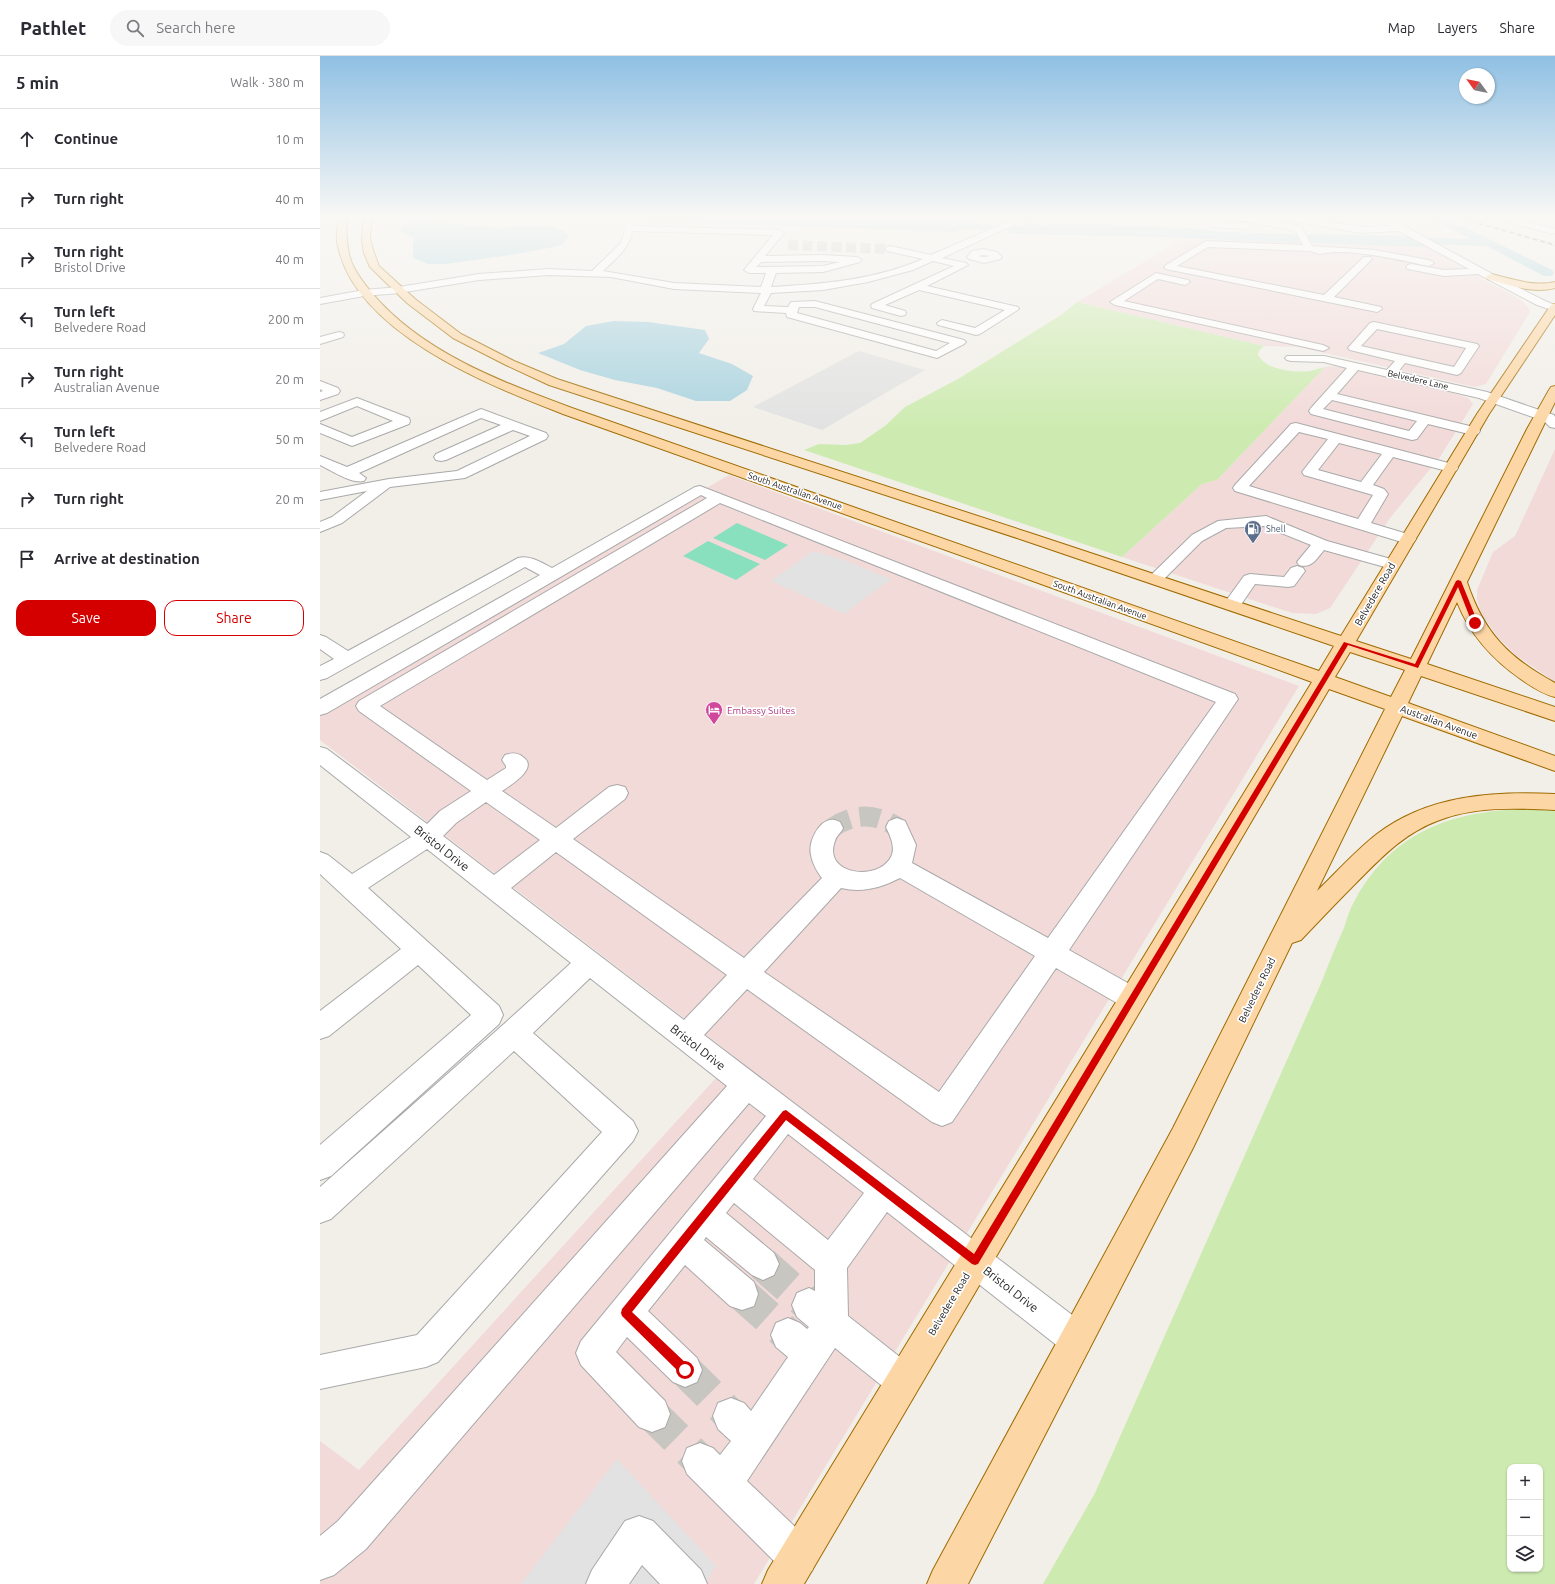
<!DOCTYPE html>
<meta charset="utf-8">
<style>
body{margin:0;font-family:Ubuntu,sans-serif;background:#f7f7f7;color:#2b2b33}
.controls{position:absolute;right:12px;bottom:12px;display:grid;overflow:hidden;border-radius:8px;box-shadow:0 1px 3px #0004}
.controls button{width:36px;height:36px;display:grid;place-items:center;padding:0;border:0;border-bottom:1px solid #e1e1e2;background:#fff;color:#2b2b33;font:20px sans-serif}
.compass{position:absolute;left:1139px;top:12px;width:36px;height:36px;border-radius:50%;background:#fff;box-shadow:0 1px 3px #0004;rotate:303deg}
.stop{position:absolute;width:12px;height:12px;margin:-9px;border:3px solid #d40000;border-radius:50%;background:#fff}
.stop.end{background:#d40000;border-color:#fff;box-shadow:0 1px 4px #0008}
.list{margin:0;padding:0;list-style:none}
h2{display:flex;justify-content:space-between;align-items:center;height:52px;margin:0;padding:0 16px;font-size:17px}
h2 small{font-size:13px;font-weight:400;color:#7c7c81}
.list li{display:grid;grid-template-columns:26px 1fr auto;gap:12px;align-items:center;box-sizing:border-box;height:60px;padding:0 16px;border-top:1px solid #e1e1e2}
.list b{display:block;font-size:15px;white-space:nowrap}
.list p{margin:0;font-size:13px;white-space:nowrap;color:#7c7c81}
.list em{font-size:13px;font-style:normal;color:#7c7c81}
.actions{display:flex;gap:8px;padding:12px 16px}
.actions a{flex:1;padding:9px 0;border:1px solid #d40000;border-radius:12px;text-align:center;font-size:14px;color:#d40000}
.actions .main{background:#d40000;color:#fff}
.icon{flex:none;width:22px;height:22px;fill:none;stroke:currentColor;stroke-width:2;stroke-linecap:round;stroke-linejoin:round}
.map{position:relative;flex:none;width:1235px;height:1528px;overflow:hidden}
header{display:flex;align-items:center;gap:24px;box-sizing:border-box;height:56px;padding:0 20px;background:#fff;border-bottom:1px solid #e1e1e2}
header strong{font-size:19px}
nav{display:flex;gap:22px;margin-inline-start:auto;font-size:14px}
.search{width:280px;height:36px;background:#f7f7f7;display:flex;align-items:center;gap:10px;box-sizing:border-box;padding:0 14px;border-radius:22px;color:#7c7c81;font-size:15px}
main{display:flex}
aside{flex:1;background:#fff}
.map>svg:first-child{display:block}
</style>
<header>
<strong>Pathlet</strong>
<div class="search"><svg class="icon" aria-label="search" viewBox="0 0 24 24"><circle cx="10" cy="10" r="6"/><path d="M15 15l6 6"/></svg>Search here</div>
<nav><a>Map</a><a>Layers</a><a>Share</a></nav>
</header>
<main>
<aside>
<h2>5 min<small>Walk · 380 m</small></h2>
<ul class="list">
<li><svg class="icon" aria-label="ahead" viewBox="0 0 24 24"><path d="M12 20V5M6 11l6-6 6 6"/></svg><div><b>Continue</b></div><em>10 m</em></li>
<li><svg class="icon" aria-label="right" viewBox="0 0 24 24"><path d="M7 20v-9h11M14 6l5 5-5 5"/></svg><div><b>Turn right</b></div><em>40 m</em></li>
<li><svg class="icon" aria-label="right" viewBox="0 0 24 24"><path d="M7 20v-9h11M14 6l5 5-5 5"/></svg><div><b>Turn right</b><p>Bristol Drive</p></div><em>40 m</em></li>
<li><svg class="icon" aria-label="left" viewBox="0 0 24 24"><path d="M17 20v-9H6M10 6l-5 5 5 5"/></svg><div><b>Turn left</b><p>Belvedere Road</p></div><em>200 m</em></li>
<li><svg class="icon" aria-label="right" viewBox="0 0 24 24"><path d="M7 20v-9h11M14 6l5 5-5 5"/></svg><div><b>Turn right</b><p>Australian Avenue</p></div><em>20 m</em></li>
<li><svg class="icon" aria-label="left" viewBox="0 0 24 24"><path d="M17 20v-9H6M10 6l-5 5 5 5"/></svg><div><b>Turn left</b><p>Belvedere Road</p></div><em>50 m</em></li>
<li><svg class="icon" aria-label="right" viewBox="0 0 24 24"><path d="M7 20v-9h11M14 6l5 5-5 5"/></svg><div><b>Turn right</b></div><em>20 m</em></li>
<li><svg class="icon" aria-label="arrive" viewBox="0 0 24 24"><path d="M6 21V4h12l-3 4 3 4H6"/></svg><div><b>Arrive at destination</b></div></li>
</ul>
<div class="actions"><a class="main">Save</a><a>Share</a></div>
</aside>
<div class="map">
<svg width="1235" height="1528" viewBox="0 0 1235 1528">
<rect width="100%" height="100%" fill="#f2efe9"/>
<g fill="#f2dad9">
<path d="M 864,182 L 1109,191 L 1147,215 L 1200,243 L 1208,251 L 1210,256 L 1166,328 L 1155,331 L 978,291 L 944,290 L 757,246 Z"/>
<path d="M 1010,310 L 1021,311 L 1136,338 L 1148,342 L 1153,348 L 1120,401 L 1070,462 L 1010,552 L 996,558 L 972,557 L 802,501 L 882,428 L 897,424 L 1005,311 Z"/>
<path d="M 1235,393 L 1235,626 L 1197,600 L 1177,581 L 1160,554 L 1157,543 L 1157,534 L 1173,496 L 1195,480 Z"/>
<path d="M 409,419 L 979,630 L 434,1528 L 0,1528 L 0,1385 L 39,1414 L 415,1001 L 0,684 L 0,654 Z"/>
</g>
<g fill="#cdebb0" fill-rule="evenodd">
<path d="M 757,246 L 944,290 L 939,295 L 938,299 C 946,314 974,317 990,315 C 995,314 1000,312 1005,311 L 897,424 L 882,428 L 802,501 L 484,394 L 499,388 L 526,389 L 540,387 L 565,370 L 585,351 L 638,323 L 741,259 Z"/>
<path d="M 1212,753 L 1235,754 L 1235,1528 L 723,1528 L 775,1437 L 1002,925 C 1009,907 1016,889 1024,872 C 1027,862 1030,852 1035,844 C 1074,773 1136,754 1212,753 ZM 1190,1411 L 1220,1411 L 1220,1513 L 1190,1513 Z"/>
</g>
<g fill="#88e0be">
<path d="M 417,467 L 468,489 L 445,504 L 393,482 Z"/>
<path d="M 388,485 L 440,508 L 416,524 L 363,500 Z"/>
</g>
<g fill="#e2e2e2">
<path d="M 539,295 L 605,314 L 502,374 L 433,351 Z"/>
<path d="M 493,495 L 524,504 L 571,523 L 524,558 L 451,525 Z"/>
<path d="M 297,1403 L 396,1510 L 385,1528 L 201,1528 Z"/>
</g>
<g fill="#aad3df">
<path d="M 325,160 L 582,160 L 639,163 L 659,165 L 636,176 L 613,175 L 323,165 Z"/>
<path d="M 96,165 C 121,165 147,170 172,171 C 191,172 209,168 227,170 C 236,171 242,173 249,179 L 243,188 L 234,191 L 190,199 L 126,208 L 108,208 L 93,202 L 93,186 L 95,182 L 81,176 L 81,173 L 85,167 Z"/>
<path d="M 707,167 L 721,169 L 744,167 L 807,169 L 870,172 L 903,176 L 973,178 L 980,187 L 846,181 L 699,178 L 687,176 Z"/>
<path d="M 988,178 L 1088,180 L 1109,191 L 993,187 Z"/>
<path d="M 294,265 L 328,266 L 385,274 L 389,283 L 379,297 L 412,308 L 433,320 L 427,334 L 410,345 L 376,345 L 337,332 L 295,324 L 260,314 L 218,297 L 244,288 L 266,270 Z"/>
</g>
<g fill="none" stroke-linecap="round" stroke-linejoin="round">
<g fill="#aad3df" fill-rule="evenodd">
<path d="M 1122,160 L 1232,214 L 1234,217 L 1232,220 L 1224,220 L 1167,190 L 1073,187 L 1069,186 L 1067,184 L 1069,182 L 1073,181 L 1151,183 L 1110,163 L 1109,161 Z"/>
<path d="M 608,166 L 735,171 L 741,174 L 735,177 L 604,171 L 602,169 Z"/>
<path d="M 937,178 L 1030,180 L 1034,181 L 1036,183 L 1034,185 L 1030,186 L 933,183 L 931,181 L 933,179 Z"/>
</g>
<path stroke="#c8c6c1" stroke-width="10" stroke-dasharray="10 4.5" stroke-linecap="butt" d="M 468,189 L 570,193"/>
<path stroke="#c8c6c1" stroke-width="20" stroke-dasharray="20 10" stroke-linecap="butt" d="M 512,772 C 534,757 555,757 577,771"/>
<g stroke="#c8c6c1" stroke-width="34" stroke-dasharray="34 18" stroke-linecap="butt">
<path d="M 443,1208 L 489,1249"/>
<path d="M 422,1238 L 468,1279"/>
<path d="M 365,1314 L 411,1360"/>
<path d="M 332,1358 L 380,1405"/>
</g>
<defs>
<g id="minor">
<path d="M 310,160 L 318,160 L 313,170 L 460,174 L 464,177 L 445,200 L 503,199 L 537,201 L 542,204 L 540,206 L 503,216 L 456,217 L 451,231 C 503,228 555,224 603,203 L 567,195 L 566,193 L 567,191 L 570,190 L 611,199 L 701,160 L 713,160 L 622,202 L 646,207 L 648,209 L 607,230 L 698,251 L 699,253 L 660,278 L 656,279 L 618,269 L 617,267 L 622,264 L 655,272 L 685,254 L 599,234 L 565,249 L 585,255 L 586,257 L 585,259 L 581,260 L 552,252 L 551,250 L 552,248 L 634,210 L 613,205 L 593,214 L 548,226 L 503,234 L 451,237 L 444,250 L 468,251 L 471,246 L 495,245 L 644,284 L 646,286 L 644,288 L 617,302 L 467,261 L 466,257 L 434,255 L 433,253 L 441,237 L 354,233 L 291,221 L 229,219 L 159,224 L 79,237 L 44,240 L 0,248 L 0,242 L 44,234 L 79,231 L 159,218 L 229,213 L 272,215 L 300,188 C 305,179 305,169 310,160 ZM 312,175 L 453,179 L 424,214 L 429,217 L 446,217 L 441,231 L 354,227 L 283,215 C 295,203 310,193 312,175 ZM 503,205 L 520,206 L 503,210 L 436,211 L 441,206 ZM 479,251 L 495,251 L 630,287 L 616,295 L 477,257 Z"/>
<path d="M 900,160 L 926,160 L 977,170 L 982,172 L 992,190 L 1054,194 L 1109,204 L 1114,207 L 1109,210 C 1079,204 1028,191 1000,198 L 990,195 L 888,191 L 857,210 L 1004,239 L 1044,201 L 1050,201 L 1052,203 L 1014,241 L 1061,251 L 1062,253 L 1057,256 L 846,213 L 844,211 L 846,209 L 886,185 L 983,189 L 976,176 L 972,174 L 908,162 L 902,167 L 927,167 L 931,170 L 927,173 L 891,171 L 890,169 Z"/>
<path d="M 973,160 L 1040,171 L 1071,170 L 1055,160 L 1066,160 L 1174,219 L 1225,245 L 1235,249 L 1235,255 L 1217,249 L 1158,218 L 1124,220 L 1088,213 L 1086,211 L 1088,209 L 1091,208 L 1124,214 L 1149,213 L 1079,175 L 1040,177 L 962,163 L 958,161 Z"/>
<path d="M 1168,160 L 1184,160 L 1235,173 L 1235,177 L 1232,178 Z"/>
<path d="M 663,193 L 677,196 L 682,201 L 680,203 L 664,207 L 649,203 L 647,201 L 652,195 ZM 663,199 L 670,200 L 664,201 L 658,200 Z"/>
<path d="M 836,217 L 868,224 L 870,226 L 865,229 L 838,223 L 804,245 L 1003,289 L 1009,292 L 1003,295 L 795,249 L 790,246 Z"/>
<path d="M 1054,266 L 1157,288 L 1159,290 L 1141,317 L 1137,319 L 1085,307 L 1078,316 L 1167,336 L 1234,359 L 1235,361 L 1235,372 L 1230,371 L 1224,365 L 1159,342 L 1038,314 L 1017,338 L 1158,372 L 1160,375 L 1158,378 L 1153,379 L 1108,368 L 1097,383 L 1092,384 L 991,358 L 989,355 L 991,352 L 1027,312 L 1004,306 L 971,305 L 967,304 L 965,302 L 967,300 L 1004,300 L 1067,314 L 1075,305 L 1030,294 L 1028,292 L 1050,267 ZM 1057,273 L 1146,292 L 1134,311 L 1041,290 ZM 1012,344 L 1097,365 L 1089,375 L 1003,353 Z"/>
<path d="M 19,276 L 23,277 L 24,279 L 23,281 L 0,288 L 0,281 Z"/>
<path d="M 0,325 L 18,332 L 20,335 L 18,338 L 0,344 L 0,336 L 3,335 L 0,333 Z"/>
<path d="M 37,342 L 89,362 L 90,365 L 89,368 L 32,390 L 0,377 L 0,368 L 32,381 L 73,365 L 37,350 L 0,365 L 0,356 Z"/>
<path d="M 161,353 L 226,377 L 228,380 L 226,383 L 145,422 L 70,431 L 22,467 L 0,476 L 0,466 L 12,461 L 47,435 L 0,444 L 0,436 L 69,423 L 137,415 L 210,380 L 193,374 L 126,404 L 121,405 L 116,404 L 114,401 L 116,398 L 181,369 L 161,362 L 39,417 L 46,422 L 44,425 C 32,428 12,415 0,409 L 0,400 L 27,411 Z"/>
<path d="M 976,367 L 1136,409 L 1138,412 L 1136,415 L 1131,416 L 1073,401 L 1053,429 L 1064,433 L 1068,438 L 1051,467 L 1094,480 L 1096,483 L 1094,486 L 1088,488 L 915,435 L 913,432 L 915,429 L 971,368 ZM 979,376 L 1008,383 L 982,416 L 984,419 L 1053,439 L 1038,463 L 929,430 ZM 1019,387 L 1062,398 L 1041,426 L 998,414 Z"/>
<path d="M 380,430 L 915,638 L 918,643 L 749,894 L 822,935 L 826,943 L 822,951 L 813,955 L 804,951 L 736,912 L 632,1066 L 622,1070 L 612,1066 L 427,933 L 384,979 L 768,1271 L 773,1283 L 768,1295 L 756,1300 L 744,1295 L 567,1156 L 527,1212 L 528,1260 L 595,1313 L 600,1325 L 595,1337 L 583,1342 L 571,1337 L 515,1292 L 427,1425 L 492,1487 L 497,1501 L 492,1515 L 478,1520 L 464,1515 L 367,1418 L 362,1405 L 367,1392 L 380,1387 L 393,1392 L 400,1399 L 411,1385 L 398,1373 L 393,1360 L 398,1347 L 411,1342 L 424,1347 L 431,1355 L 468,1301 L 456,1291 L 451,1279 L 456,1267 L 468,1262 L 480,1267 L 487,1273 L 489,1271 L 477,1261 L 472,1249 L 477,1237 L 489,1232 L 495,1235 L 495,1214 L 414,1147 L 406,1157 L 454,1197 L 459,1208 L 454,1219 L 443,1224 L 432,1219 L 386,1181 L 384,1184 L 434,1226 L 438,1238 L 434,1250 L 422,1254 L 410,1250 L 365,1209 L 328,1255 L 377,1302 L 382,1314 L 377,1326 L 365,1331 L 353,1326 L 307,1281 L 296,1296 L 345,1345 L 350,1358 L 345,1371 L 332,1376 L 319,1371 L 261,1309 L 256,1297 L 261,1285 L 446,1060 L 429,1047 L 46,1493 L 14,1519 L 0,1524 L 0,1480 L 18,1465 L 407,1030 L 270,922 L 213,977 L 313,1065 L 318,1075 L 313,1085 L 118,1306 L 106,1311 L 0,1333 L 0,1299 L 97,1279 L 282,1076 L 194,995 L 11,1163 L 0,1167 L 0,1131 L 184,968 L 251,907 L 107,793 L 48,832 L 179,950 L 183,959 L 179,968 L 11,1120 L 0,1124 L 0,1089 L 151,959 L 98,909 L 9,980 L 0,983 L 0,955 L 81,893 L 0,818 L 0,796 L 8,799 L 32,818 L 91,781 L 0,709 L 0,691 L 7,693 L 107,768 L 120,755 L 151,735 L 39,655 L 36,650 L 39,645 L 387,442 L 381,439 L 7,657 L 0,659 L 0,643 L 220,519 L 205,511 L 7,622 L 0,624 L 0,610 L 14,603 L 0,593 L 0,579 L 6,581 L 28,595 L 198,502 C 210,499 222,507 232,512 L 375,431 ZM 400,447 L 896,646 L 728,882 L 592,807 L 596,789 L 585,765 L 577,762 L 569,765 L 566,771 C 570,780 576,791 571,801 C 558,826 502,819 515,785 C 516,780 521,777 523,772 L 520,766 C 517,765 514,763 511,764 C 498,765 488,787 491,799 C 492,806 497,816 502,822 L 424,902 L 253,783 L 305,743 L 308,737 L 305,731 L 297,729 L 289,731 L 236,772 L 182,735 C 191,729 219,712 203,701 C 197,696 191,697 185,699 L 182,704 L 186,710 L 186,712 L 167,724 L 60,650 ZM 166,746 L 220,784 L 174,819 L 123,780 L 136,767 ZM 236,796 L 407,919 L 364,964 L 191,832 ZM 580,822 L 715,900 L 619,1036 L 444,916 L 521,832 C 543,837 560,832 580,822 ZM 468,1078 L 544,1137 L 508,1184 L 433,1123 Z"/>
<path d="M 946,460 L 1007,485 L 1078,505 L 1080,508 L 1078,511 L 1072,513 L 1004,494 C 997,502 992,513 979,509 L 977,506 L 991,489 L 944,470 L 906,472 L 882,485 L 841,526 L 835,528 L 829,526 L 827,523 L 872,479 L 898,465 Z"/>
<path d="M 977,510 L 983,512 L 985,515 L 974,530 L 968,531 L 935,528 L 918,553 L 912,554 L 906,553 L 903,549 L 924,520 L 930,518 L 964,521 L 971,512 Z"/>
<path d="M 319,1460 L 333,1465 L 381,1514 L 387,1528 L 340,1528 L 322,1509 L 309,1528 L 266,1528 L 272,1514 L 305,1465 Z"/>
</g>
<g id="major">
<path d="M 19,160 L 27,160 C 26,176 26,190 31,205 C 35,216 44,227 51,236 C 101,296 181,326 252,352 L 999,615 L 1014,590 L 703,484 L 229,329 L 186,309 L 133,282 L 87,247 L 50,211 L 44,197 L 42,183 L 44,160 L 52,160 L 50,183 L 54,197 L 59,210 L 95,243 L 141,278 L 194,305 L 237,323 L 713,478 L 1021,580 L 1157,358 L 1231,249 L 1235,248 L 1235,259 L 1169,358 L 1036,585 L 1091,603 L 1207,373 L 1229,334 L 1231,331 L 1235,330 L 1235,346 L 1147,526 C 1164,577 1188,601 1235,627 L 1235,641 C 1223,638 1212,631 1202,624 C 1173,604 1150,579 1137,546 L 1107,608 L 1235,651 L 1235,665 L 1101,620 L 1088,647 L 1235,700 L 1235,715 L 1082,660 L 997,835 C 1017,816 1035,795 1057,778 C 1108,739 1173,735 1235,738 L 1235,754 C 1196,752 1154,750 1117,765 C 1083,778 1061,802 1036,827 C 1017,846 999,865 981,884 L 972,887 L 873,1092 L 648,1528 L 607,1528 L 613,1514 L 853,1072 L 1065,653 L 1009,633 L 484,1528 L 442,1528 L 448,1514 L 992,626 L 710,524 L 243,358 C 168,329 31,275 17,185 C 16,177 18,168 19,160 ZM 1030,596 L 1085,614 L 1071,641 L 1015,621 Z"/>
<path d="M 1171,218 C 1193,223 1213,231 1235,226 L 1235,232 C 1212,238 1190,229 1168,223 L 1166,221 L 1168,219 Z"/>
</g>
</defs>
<use href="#minor" stroke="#a9a9a9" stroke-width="2"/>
<use href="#major" stroke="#a06b00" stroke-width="2"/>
<use href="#minor" fill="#fff" fill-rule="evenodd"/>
<use href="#major" fill="#fcd6a4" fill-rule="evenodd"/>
<defs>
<path id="rail" d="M 1132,160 L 1235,189"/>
</defs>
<use href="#rail" stroke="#707070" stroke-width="2"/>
<use href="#rail" stroke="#fff" stroke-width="1.5" stroke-dasharray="4" stroke-linecap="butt"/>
</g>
<linearGradient id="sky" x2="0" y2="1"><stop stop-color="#8fc0e4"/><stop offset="0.43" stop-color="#f9f8f5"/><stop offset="1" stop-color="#f9f8f5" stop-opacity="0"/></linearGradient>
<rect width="1235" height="374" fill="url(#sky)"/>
<path fill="#d40000" d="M 1138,524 L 1141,525 L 1158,567 L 1155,569 L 1152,567 L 1138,531 L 1098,612 L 1028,589 L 658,1208 L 655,1209 L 652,1208 L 466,1064 L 312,1256 L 369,1310 L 370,1314 L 369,1318 L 365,1319 L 361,1318 L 302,1260 L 301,1257 L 302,1253 L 463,1055 L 466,1054 L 654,1198 L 1024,586 L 1095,608 L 1136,525 Z"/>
<defs>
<symbol id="fuel-pin" viewBox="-11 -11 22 30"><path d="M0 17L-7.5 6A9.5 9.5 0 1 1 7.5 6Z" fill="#5c6f8a" stroke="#fff"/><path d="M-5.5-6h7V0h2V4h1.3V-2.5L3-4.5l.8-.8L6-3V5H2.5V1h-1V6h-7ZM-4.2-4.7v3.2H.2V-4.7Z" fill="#fff"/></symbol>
<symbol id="hotel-pin" viewBox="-11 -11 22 30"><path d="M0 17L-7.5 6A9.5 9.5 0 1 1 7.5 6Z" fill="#d1479c" stroke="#fff"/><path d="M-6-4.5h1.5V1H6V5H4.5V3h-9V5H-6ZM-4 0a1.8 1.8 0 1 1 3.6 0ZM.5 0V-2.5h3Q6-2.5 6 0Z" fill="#fff"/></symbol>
</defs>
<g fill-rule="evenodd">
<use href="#fuel-pin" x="923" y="463" width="20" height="27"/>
<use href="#hotel-pin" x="384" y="644" width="20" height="27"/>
</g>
<g text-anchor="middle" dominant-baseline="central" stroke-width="3.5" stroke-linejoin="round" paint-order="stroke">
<g font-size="9" fill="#222" stroke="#fff">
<text transform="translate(1098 324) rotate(13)">Belvedere Lane</text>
<text transform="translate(475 435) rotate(19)">South Australian Avenue</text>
<text transform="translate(780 544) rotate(20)">South Australian Avenue</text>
</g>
<g font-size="9" fill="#4e5e75" stroke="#fff" text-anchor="start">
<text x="946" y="473">Shell</text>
</g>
<g font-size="10" fill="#222" stroke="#fff">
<text transform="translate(1055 538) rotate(-60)">Belvedere Road</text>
<text transform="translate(1119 666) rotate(20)">Australian Avenue</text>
<text transform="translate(937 934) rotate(-64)">Belvedere Road</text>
<text transform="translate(629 1248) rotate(-59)">Belvedere Road</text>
</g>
<g font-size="10" fill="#b23c85" stroke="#fff" text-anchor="start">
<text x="407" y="654">Embassy Suites</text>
</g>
<g font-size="12" fill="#222" stroke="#fff">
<text transform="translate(122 792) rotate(38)">Bristol Drive</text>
<text transform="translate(378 991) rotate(38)">Bristol Drive</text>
<text transform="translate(691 1233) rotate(38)">Bristol Drive</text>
</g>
</g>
</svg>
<div class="controls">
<button>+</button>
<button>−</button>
<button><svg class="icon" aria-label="layers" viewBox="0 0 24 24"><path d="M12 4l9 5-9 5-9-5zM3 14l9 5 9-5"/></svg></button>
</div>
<svg class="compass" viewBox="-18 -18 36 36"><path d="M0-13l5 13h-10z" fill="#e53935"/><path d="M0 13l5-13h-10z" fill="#7c7c81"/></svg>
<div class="stop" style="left:365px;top:1314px"></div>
<div class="stop end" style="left:1155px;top:567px"></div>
</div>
</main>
